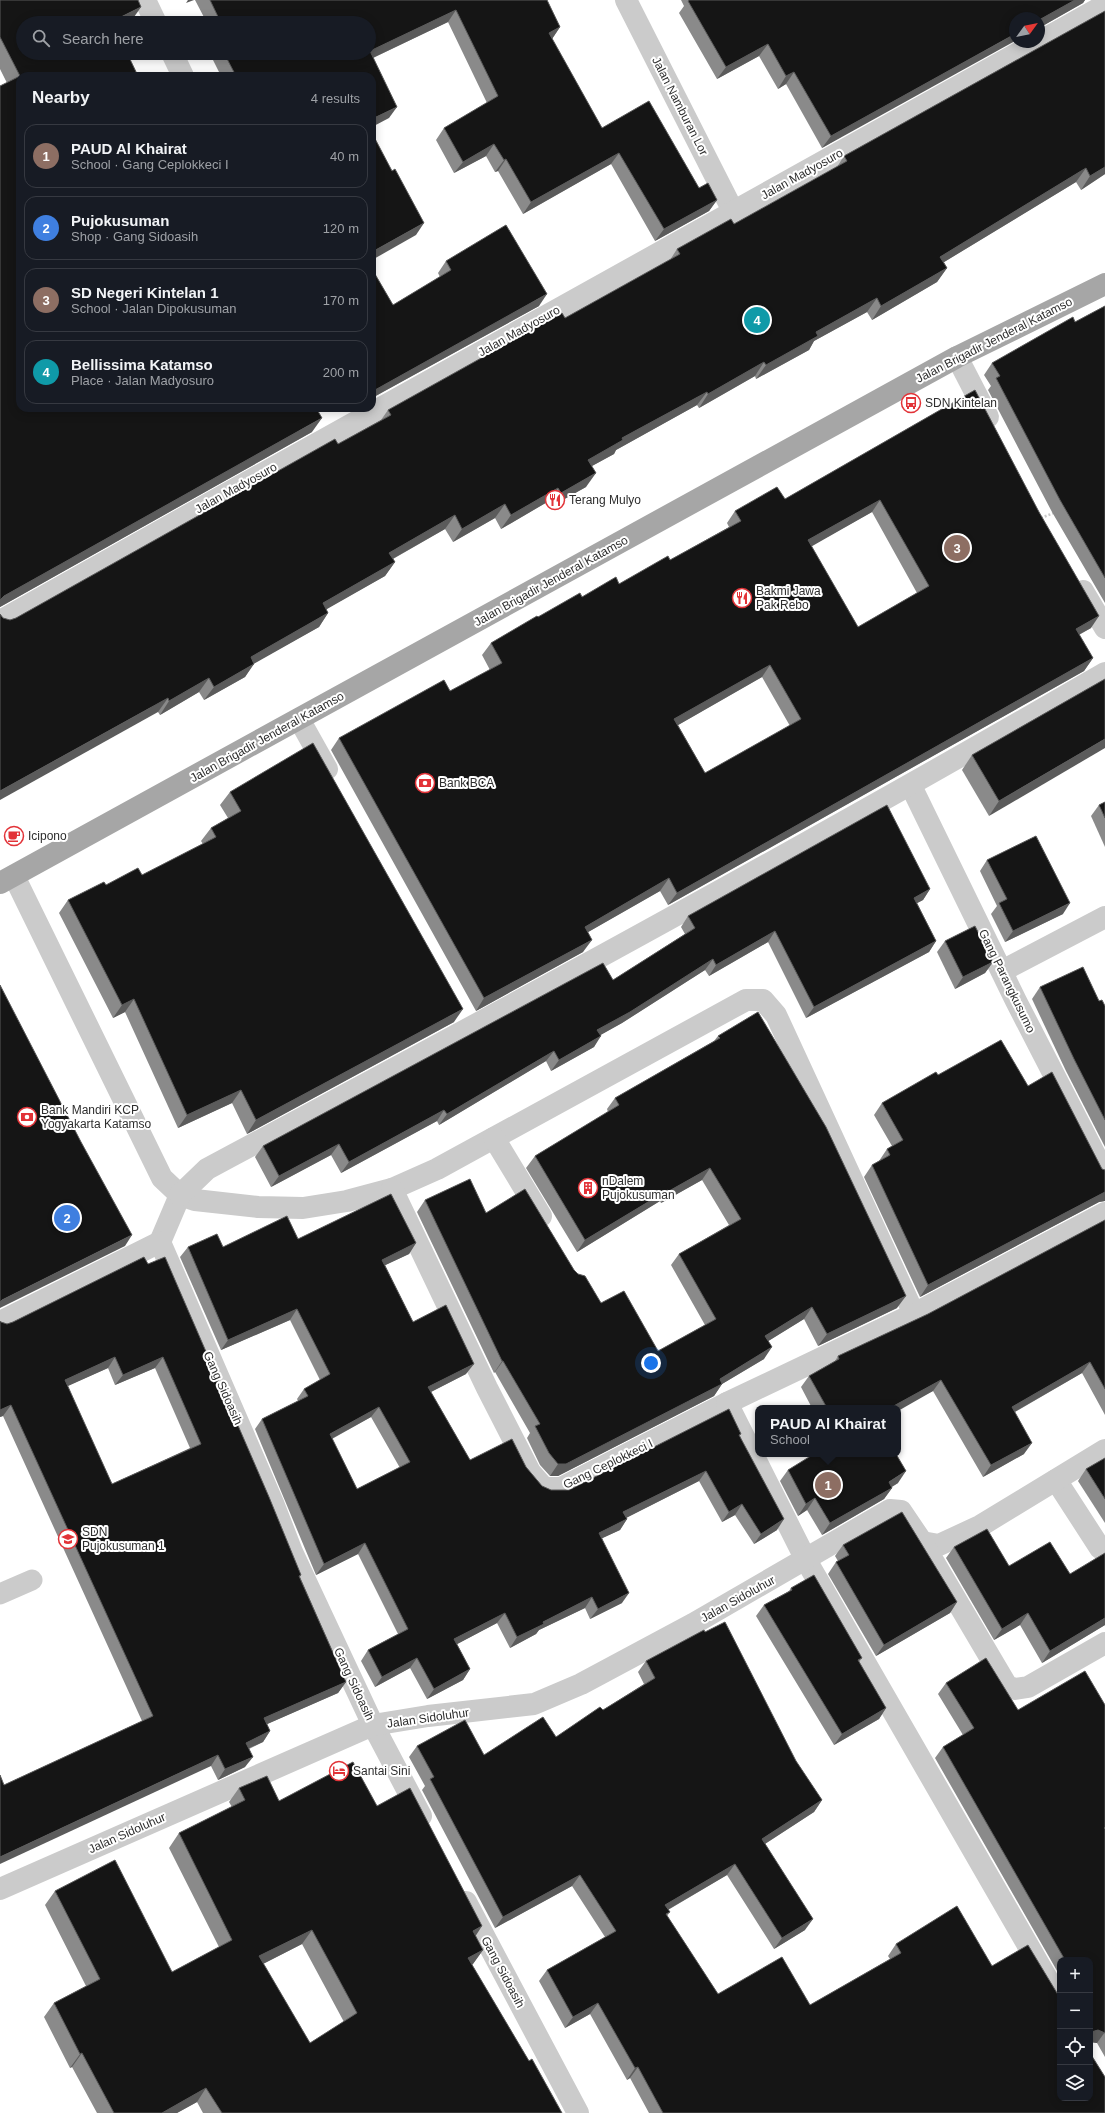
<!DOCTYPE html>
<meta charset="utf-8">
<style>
body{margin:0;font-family:Helvetica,sans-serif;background:#20242c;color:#f1f3f6}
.controls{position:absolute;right:12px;bottom:12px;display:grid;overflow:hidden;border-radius:8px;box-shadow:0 2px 10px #0003}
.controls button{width:36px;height:36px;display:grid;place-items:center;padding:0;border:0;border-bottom:1px solid #363941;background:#171b24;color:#f1f3f6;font:20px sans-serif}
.compass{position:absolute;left:1009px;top:12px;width:36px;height:36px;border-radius:50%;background:#171b24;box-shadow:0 2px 10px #0003;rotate:57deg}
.you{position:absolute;left:651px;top:1363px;width:14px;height:14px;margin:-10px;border:3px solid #fff;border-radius:50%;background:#1a73e8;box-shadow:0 0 0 6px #1a73e833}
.badge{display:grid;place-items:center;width:26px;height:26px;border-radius:50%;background:#b45309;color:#fff;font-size:13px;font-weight:700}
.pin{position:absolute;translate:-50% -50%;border:2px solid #fff;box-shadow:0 1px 4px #0006}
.popup{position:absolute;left:755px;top:1405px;width:146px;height:52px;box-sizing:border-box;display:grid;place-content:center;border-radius:8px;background:#171b24;filter:drop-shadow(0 1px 3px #0005);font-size:13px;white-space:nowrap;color:#9ea1a6}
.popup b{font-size:15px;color:#f1f3f6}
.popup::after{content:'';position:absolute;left:50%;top:100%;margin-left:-8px;border:8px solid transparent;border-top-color:#171b24}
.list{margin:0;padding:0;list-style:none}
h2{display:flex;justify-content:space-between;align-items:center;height:52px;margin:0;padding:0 16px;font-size:17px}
h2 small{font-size:13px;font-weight:400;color:#9ea1a6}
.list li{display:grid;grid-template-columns:26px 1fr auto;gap:12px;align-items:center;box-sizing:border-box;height:64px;margin:0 8px 8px;padding:0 8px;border:1px solid #363941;border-radius:12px}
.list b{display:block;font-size:15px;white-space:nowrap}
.list p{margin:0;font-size:13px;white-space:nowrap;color:#9ea1a6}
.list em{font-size:13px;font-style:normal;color:#9ea1a6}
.icon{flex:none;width:22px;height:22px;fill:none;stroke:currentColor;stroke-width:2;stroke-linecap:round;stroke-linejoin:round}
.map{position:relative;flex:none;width:1105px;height:2113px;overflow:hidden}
.search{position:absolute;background:#171b24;box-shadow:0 2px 10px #0003;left:16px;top:16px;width:360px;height:44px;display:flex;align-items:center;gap:10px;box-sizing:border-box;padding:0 14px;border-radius:22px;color:#9ea1a6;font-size:15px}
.panel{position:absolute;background:#171b24;box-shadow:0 2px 10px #0003;left:16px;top:72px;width:360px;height:340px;border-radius:12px}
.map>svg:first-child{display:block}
</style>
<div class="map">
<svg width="1105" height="2113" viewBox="0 0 1105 2113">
<rect width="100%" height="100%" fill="#fff"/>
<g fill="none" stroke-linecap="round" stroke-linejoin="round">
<path stroke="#cbcbcb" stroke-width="2.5" stroke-dasharray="2 2" stroke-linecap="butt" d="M 1041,518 L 1056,512"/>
<path stroke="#cbcbcb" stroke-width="21" d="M 0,1594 L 32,1580"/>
<path stroke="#cbcbcb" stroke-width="22" d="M 160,1242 L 180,1195"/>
<g stroke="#cbcbcb" stroke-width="22">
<path d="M 145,0 L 156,23"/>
<path d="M 626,0 L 734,213"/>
<path d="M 1039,42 L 1105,5"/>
<path d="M 172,53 L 183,76"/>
<path d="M 957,357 L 988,417"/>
<path d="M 1083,591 L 1105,628"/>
<path d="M 0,621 C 345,426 693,236 1038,42"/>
<path d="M 299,719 L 327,769"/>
<path d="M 911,786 L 1016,1001 L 1105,1174"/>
<path d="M 14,876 L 162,1178 L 180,1195 L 195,1200 L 258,1207 L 303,1208 L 347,1201 L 392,1189 L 437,1169 L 746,1000 L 763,1000 L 776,1015 L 914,1314 L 1105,1213"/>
<path d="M 1002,971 L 1105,917"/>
<path d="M 494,1138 L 541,1216"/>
<path d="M 392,1189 L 487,1388 L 530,1472 L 544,1488 L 561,1488 L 727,1403 L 806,1560 L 1060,2001"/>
<path d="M 180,1195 L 207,1169 C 509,1008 809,845 1105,673"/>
<path d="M 0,1322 L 160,1242 L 273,1503 L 292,1552 L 373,1725 L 421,1816"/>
<path d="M 727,1403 L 914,1314"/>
<path d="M 1056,1480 L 1100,1548 L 1105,1552"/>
<path d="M 922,1542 L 939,1545 L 980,1526 L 1105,1450"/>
<path d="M 0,1889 L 373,1725 L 428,1716 L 534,1704 L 581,1684 L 693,1624 L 890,1510 L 901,1511 L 922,1542 L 1007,1686 L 1015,1689 L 1028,1687 L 1105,1643"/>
<path d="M 466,1902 L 578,2113"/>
</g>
<path stroke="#a6a6a6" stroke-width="22" d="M 0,883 L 957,357 L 1105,284"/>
</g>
<g fill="#8a8a8a" fill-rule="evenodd">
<path d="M 0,0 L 132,20 L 126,23 L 23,23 L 20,76 L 20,408 L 312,432 L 0,607 L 7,83 L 0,69 Z"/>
<path d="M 195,0 L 547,0 L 560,27 L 552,39 L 602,128 L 717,200 L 709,211 L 655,241 L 611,164 L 523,214 L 498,171 L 495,172 L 486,156 L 454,173 L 436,140 L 444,128 L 487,103 L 448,22 L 373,58 L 389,118 L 372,76 L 221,76 L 213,60 L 219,53 L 369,53 L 369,23 L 207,23 Z"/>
<path d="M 681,0 L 1085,0 L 1083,3 L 1039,28 L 1039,18 L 822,148 L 786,84 L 778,89 L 759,56 L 717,79 L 679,13 L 684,6 Z"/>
<path d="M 1105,11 L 1105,174 L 1081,190 L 1076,182 L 944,262 L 947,268 L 937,282 L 872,320 L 867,312 L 814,341 L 809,350 L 756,379 L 755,376 L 699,408 L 697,405 L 616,450 L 614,454 L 592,466 L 586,487 L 552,506 L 549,501 L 501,529 L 495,518 L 453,542 L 445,529 L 393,559 L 395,562 L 385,576 L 326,609 L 328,613 L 319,627 L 254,663 L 245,677 L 204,700 L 199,692 L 160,715 L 158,712 L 3,618 L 10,620 L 16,618 L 338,444 L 381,420 L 388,410 L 565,318 L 670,260 L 677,249 L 734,224 L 837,167 L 844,156 Z"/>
<path d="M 446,261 L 539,306 L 372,398 L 372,269 L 393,305 L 440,277 L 438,273 Z"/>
<path d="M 1105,306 L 1105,603 L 1052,512 L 988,390 L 991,386 L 984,375 L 992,363 L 1075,322 Z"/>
<path d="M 975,390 L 1091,628 L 1079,635 L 1093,658 L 1084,671 L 668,905 L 660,891 L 588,932 L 583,952 L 476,1011 L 331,750 L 339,738 L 450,691 L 490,670 L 482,655 L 491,643 L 538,617 L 582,597 L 619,584 L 670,560 L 729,527 L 727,523 L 735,511 L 785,499 ZM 872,512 L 917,593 L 858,627 L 811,546 ZM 762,677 L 790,726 L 705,773 L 678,725 Z"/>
<path d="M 1105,679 L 989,816 L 962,770 L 972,755 Z"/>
<path d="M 230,792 L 454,1022 L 247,1134 L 232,1103 L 178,1128 L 125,1012 L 113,1018 L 59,913 L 68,900 L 106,885 L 142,875 L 203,844 L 201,841 L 211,828 L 228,818 L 220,805 Z"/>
<path d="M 1105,802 L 1105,847 L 1091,816 L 1099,805 Z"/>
<path d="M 987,860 L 1063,914 L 1005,942 L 991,914 L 997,906 L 980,871 Z"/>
<path d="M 930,889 L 923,900 L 917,903 L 936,941 L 929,952 L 806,1018 L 768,942 L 709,976 L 705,970 L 622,1023 L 600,1035 L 594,1047 L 551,1071 L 546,1061 L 439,1125 L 437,1121 L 341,1173 L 331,1155 L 271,1187 L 255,1157 L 263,1146 L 613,980 L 685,934 L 681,927 L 688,916 Z"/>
<path d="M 945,941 L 993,962 L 985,973 L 955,989 L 937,952 Z"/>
<path d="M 1040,987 L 1099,1001 L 1105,1006 L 1105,1147 L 1066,1071 L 1032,999 Z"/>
<path d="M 718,1036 L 897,1308 L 818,1346 L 804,1319 L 768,1341 L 764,1359 L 722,1384 L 714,1396 L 558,1476 L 550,1476 L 540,1465 L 527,1438 L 530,1433 L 495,1372 L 494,1373 L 417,1212 L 425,1200 L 486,1213 L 574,1270 L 601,1303 L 658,1351 L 705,1325 L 671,1265 L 679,1254 L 729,1225 L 702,1180 L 661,1203 L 660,1201 L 577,1252 L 526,1168 L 535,1156 L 608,1112 L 607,1109 L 615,1098 L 714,1041 Z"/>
<path d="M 938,1075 L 1028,1086 L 1102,1169 L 1105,1170 L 1105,1201 L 1099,1202 L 920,1297 L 864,1177 L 872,1165 L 879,1161 L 887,1149 L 892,1146 L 874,1115 L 882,1103 Z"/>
<path d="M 1105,1220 L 1105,1415 L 1082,1373 L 1015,1412 L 1024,1454 L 983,1477 L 933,1391 L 898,1408 L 812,1408 L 801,1387 L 809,1376 L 835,1361 L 838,1356 L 928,1314 Z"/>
<path d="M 298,1239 L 416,1243 L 409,1254 L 385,1265 L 413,1322 L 466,1374 L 431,1392 L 470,1460 L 526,1467 L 542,1486 L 551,1490 L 569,1490 L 740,1436 L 777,1530 L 754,1544 L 735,1515 L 722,1522 L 699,1481 L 626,1518 L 627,1519 L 620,1530 L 602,1538 L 622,1603 L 590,1619 L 585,1608 L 539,1630 L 536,1634 L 510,1648 L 497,1623 L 457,1644 L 470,1669 L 463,1680 L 427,1699 L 410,1668 L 375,1687 L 361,1661 L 368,1650 L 398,1634 L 358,1554 L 316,1575 L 255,1429 L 262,1419 L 298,1401 L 297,1399 L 304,1389 L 320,1380 L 290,1320 L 221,1350 L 180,1257 L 188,1247 L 223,1247 ZM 371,1417 L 400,1468 L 357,1489 L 332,1439 Z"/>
<path d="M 144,1257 L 301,1575 L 300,1577 L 346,1682 L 338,1693 L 267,1724 L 270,1731 L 263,1742 L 249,1749 L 245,1767 L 218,1780 L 211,1766 L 4,1785 L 142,1721 L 3,1416 L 0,1417 L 0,1321 L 1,1322 L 7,1324 L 13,1322 ZM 108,1368 L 115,1385 L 155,1368 L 190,1448 L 112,1484 L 67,1386 Z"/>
<path d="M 1105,1458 L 1105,1523 L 1078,1481 L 1086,1469 Z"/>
<path d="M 788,1470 L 898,1483 L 892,1487 L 892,1488 L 884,1499 L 822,1535 L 807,1510 L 798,1516 L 780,1481 Z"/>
<path d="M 843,1545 L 957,1602 L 950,1613 L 876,1656 L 828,1574 L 836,1562 L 838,1561 L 835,1556 Z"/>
<path d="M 954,1547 L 1009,1566 L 1070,1574 L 1105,1625 L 1042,1663 L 1020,1625 L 994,1640 L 946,1558 Z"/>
<path d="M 791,1588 L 862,1658 L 859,1662 L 886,1708 L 879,1719 L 834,1745 L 756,1616 L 764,1605 L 789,1591 Z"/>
<path d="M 646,1661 L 796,1761 L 822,1800 L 814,1812 L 765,1844 L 805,1930 L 774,1949 L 727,1875 L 668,1910 L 670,1912 L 667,1916 L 718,1994 L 810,2005 L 890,1959 L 888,1956 L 896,1944 L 992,1966 L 1105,2113 L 649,2113 L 630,2078 L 627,2080 L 590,2014 L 565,2028 L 539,1981 L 547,1970 L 605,1937 L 572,1886 L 495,1928 L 422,1790 L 425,1786 L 409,1757 L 417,1746 L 484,1755 L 556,1737 L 603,1710 L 644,1684 L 638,1672 Z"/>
<path d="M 946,1683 L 1018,1710 L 1105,1705 L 1105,2057 L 1097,2043 L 1090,2042 L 1090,1960 L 1060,1960 L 1060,1976 L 935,1758 L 943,1747 L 963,1735 L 938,1694 Z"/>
<path d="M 239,1788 L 279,1801 L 377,1806 L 475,1936 L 483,1950 L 472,1965 L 529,2061 L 562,2113 L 203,2113 L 197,2102 L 177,2113 L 97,2113 L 72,2067 L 70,2068 L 44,2017 L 54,2003 L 86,1986 L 45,1905 L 55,1891 L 172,1972 L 219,1947 L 169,1848 L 179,1833 L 232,1807 L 229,1802 ZM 302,1944 L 344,2022 L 310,2043 L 263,1964 Z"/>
</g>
<g fill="#5b5b5b">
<path d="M 188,0 L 194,0 L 186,3 Z"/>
<path d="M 1075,0 L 1085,0 L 1083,3 L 1039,28 L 1039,20 Z"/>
<path d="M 141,7 L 132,20 L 126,23 L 110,23 L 111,22 Z"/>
<path d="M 456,10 L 448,22 L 362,63 L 370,51 Z"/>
<path d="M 560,27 L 552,39 L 549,33 Z"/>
<path d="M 1015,34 L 1015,41 L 822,148 L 831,136 Z"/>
<path d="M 768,44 L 759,56 L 717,79 L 726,67 Z"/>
<path d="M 794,72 L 786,84 L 778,89 L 786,76 Z"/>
<path d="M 397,107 L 389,118 L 372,127 L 372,119 Z"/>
<path d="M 494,144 L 486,156 L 454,173 L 463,162 Z"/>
<path d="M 619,153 L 611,164 L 523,214 L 531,202 Z"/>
<path d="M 506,159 L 498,171 L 495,172 L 504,160 Z"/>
<path d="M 1105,167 L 1105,174 L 1081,190 L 1090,176 Z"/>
<path d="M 1086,168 L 1076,182 L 931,270 L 940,257 Z"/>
<path d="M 717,200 L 709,211 L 655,241 L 664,229 Z"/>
<path d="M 424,223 L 416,235 L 372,260 L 372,252 Z"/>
<path d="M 947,268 L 937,282 L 872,320 L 881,306 Z"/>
<path d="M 547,294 L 539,306 L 372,398 L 372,394 L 375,390 Z"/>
<path d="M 877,298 L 867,312 L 814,341 L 809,350 L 756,379 L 766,365 L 816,332 Z"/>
<path d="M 764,362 L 755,376 L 699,408 L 708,394 Z"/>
<path d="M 707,392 L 697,405 L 616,450 L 614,454 L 579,473 L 588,460 L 622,438 Z"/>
<path d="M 322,418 L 312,432 L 0,607 L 0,600 L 4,596 Z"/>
<path d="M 596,473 L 586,487 L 552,506 L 561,493 Z"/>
<path d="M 558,488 L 549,501 L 501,529 L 511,515 Z"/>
<path d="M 880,500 L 872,512 L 800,553 L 808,540 Z"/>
<path d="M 505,504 L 495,518 L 453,542 L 462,529 Z"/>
<path d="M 455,515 L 445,529 L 380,566 L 389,553 Z"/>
<path d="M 395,562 L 385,576 L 313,617 L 323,603 Z"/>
<path d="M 328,613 L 319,627 L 241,671 L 251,657 Z"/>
<path d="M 1099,616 L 1091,628 L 1067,641 L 1076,629 Z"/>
<path d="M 1093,658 L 1084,671 L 668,905 L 677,893 Z"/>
<path d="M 254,664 L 245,677 L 204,700 L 214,687 Z"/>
<path d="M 770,665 L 762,677 L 666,732 L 674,719 Z"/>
<path d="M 209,678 L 199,692 L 160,715 L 169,701 Z"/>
<path d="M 168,698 L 158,712 L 0,800 L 0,791 Z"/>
<path d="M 1105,739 L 1105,748 L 989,816 L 999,801 Z"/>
<path d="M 669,878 L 660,891 L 576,939 L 585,927 Z"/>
<path d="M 930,889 L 923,900 L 906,909 L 914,898 Z"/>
<path d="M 1070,903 L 1063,914 L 1005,942 L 1013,931 Z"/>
<path d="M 775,931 L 768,942 L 709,976 L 716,965 Z"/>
<path d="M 592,940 L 583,952 L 476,1011 L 484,998 Z"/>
<path d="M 936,941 L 929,952 L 806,1018 L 814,1007 Z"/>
<path d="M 713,959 L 705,970 L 622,1023 L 590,1041 L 597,1030 Z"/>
<path d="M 993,962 L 985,973 L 955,989 L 963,977 Z"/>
<path d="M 134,999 L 125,1012 L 113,1018 L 122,1005 Z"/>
<path d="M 463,1009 L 454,1022 L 247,1134 L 256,1120 Z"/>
<path d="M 601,1036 L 594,1047 L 551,1071 L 559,1060 Z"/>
<path d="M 554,1051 L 546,1061 L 439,1125 L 447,1114 Z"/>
<path d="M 241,1090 L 232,1103 L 178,1128 L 187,1115 Z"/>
<path d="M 444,1110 L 437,1121 L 341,1173 L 349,1162 Z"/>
<path d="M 339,1144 L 331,1155 L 271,1187 L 279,1176 Z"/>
<path d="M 710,1168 L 702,1180 L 661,1203 L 669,1191 Z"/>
<path d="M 668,1190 L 660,1201 L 577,1252 L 585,1240 Z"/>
<path d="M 1105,1192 L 1105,1201 L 1099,1202 L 920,1297 L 928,1285 Z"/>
<path d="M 132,1235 L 125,1246 L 0,1308 L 0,1302 L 2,1300 Z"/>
<path d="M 416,1243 L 409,1254 L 375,1270 L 382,1260 Z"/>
<path d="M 906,1296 L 897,1308 L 818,1346 L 827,1334 Z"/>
<path d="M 812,1307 L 804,1319 L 757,1348 L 765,1336 Z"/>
<path d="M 297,1309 L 290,1320 L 221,1350 L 228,1340 Z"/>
<path d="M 772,1347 L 764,1359 L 722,1384 L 714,1396 L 558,1476 L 550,1476 L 558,1464 L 720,1379 Z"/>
<path d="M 115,1357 L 108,1368 L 57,1391 L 65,1380 Z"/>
<path d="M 163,1357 L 155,1368 L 115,1385 L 123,1375 Z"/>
<path d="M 502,1361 L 503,1361 L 495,1372 L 494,1373 Z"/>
<path d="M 1090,1362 L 1082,1373 L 1004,1418 L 1012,1407 Z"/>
<path d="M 474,1364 L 466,1374 L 421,1397 L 428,1387 Z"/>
<path d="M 941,1380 L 933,1391 L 898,1411 L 898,1408 L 890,1408 Z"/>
<path d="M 11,1405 L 3,1416 L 0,1417 L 0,1410 Z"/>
<path d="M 379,1407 L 371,1417 L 322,1444 L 330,1434 Z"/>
<path d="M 1032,1443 L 1024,1454 L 983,1477 L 991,1465 Z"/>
<path d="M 706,1471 L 699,1481 L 616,1523 L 623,1512 Z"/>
<path d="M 906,1471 L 898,1483 L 881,1493 L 889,1482 Z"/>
<path d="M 892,1488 L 884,1499 L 822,1535 L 830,1523 Z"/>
<path d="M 815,1498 L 807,1510 L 798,1516 L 806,1504 Z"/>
<path d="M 742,1504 L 735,1515 L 722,1522 L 729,1512 Z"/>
<path d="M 627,1519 L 620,1530 L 592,1543 L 599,1533 Z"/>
<path d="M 784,1519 L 777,1530 L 754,1544 L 761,1534 Z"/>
<path d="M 365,1543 L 358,1554 L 316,1575 L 324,1564 Z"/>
<path d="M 629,1593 L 622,1603 L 590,1619 L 598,1609 Z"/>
<path d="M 592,1597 L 585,1608 L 539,1630 L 536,1634 L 510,1648 L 517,1637 L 543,1622 Z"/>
<path d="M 957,1602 L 950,1613 L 876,1656 L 884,1645 Z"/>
<path d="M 505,1613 L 497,1623 L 446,1650 L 454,1639 Z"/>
<path d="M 1028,1613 L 1020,1625 L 994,1640 L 1002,1629 Z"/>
<path d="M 1105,1618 L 1105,1625 L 1042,1663 L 1050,1651 Z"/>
<path d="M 417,1658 L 410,1668 L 375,1687 L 382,1677 Z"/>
<path d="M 470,1669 L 463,1680 L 427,1699 L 434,1689 Z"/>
<path d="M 346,1682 L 338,1693 L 256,1729 L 264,1718 Z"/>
<path d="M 886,1708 L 879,1719 L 834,1745 L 842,1734 Z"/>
<path d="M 270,1731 L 263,1742 L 238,1753 L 246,1743 Z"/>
<path d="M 218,1755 L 211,1766 L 0,1864 L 0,1857 Z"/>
<path d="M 253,1757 L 245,1767 L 218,1780 L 225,1769 Z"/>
<path d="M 822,1800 L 814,1812 L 754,1851 L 762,1839 Z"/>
<path d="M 735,1864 L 727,1875 L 657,1916 L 665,1905 Z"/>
<path d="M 580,1875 L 572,1886 L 495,1928 L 503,1917 Z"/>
<path d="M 813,1919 L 805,1930 L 774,1949 L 782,1938 Z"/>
<path d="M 482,1926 L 473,1940 L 473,1931 Z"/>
<path d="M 312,1930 L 302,1944 L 249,1971 L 259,1956 Z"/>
<path d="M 483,1950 L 473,1964 L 458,1972 L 468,1958 Z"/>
<path d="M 598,2003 L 590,2014 L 565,2028 L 573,2017 Z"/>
<path d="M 1098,2030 L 1105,2032 L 1097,2043 L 1090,2042 L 1090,2034 L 1091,2032 Z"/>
<path d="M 82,2053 L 72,2067 L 70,2068 L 80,2054 Z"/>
<path d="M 638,2067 L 630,2078 L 627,2080 L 635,2068 Z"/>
<path d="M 206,2088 L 197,2102 L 177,2113 L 162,2113 Z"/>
</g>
<g fill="#151515" stroke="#5b5b5b" fill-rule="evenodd">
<path d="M 0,0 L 138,0 L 141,7 L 111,22 L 111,23 L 23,23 L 23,53 L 127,53 L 138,76 L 20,76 L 0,37 Z"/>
<path d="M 210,0 L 547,0 L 560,27 L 549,33 L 602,128 L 649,101 L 699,188 L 708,183 L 717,200 L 664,229 L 619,153 L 531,202 L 506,159 L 504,160 L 494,144 L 463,162 L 444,128 L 498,96 L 456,10 L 370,51 L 397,107 L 372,119 L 372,76 L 236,76 L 224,53 L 369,53 L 369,23 L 221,23 Z"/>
<path d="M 689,0 L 1075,0 L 1039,20 L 1039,18 L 1015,18 L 1015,34 L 831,136 L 794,72 L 786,76 L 768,44 L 726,67 L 688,1 Z"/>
<path d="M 1105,11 L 1105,167 L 1090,176 L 1086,168 L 940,257 L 947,268 L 881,306 L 877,298 L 816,332 L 818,336 L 766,365 L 764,362 L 708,394 L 707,392 L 622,438 L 623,440 L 588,460 L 596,473 L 561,493 L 558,488 L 511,515 L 505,504 L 462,529 L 455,515 L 389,553 L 395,562 L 323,603 L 328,613 L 251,657 L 254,664 L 214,687 L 209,678 L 169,701 L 168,698 L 0,791 L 0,614 L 3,618 L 10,620 L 16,618 L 335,439 L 338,444 L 391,415 L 388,410 L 562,313 L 565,318 L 680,254 L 677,249 L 731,219 L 734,224 L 847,161 L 844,156 Z"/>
<path d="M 20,76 L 20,408 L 316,408 L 322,418 L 4,596 L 0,600 L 0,86 Z"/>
<path d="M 372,133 L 392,171 L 395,169 L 424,223 L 372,252 Z"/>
<path d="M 506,225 L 547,294 L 375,390 L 372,385 L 372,269 L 393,305 L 451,270 L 446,261 Z"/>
<path d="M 1105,306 L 1105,578 L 1060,500 L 996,378 L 1000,376 L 992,363 L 1073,317 L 1075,322 Z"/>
<path d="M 975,390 L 1039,512 L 1099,616 L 1076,629 L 1093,658 L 677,893 L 669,878 L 585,927 L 592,940 L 484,998 L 339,738 L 444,680 L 450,691 L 502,663 L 491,643 L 537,616 L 538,617 L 580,593 L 582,597 L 616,577 L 619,584 L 668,556 L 670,560 L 741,521 L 735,511 L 777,487 L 785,499 ZM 880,500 L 929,586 L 858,627 L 808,540 ZM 770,665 L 801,719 L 705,773 L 674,719 Z"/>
<path d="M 1105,679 L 1105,739 L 999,801 L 972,755 Z"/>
<path d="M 313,743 L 463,1009 L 256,1120 L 241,1090 L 187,1115 L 134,999 L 122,1005 L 68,900 L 104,882 L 106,885 L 138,868 L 142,875 L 216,837 L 211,828 L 241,811 L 230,792 Z"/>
<path d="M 1105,802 L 1105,818 L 1099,805 Z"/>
<path d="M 887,805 L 930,889 L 914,898 L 936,941 L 814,1007 L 775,931 L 716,965 L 713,959 L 630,1012 L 597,1030 L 601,1036 L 559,1060 L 554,1051 L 447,1114 L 444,1110 L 349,1162 L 339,1144 L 279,1176 L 263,1146 L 603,963 L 613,980 L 695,928 L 688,916 Z"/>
<path d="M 1036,836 L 1070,903 L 1013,931 L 999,903 L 1007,899 L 987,860 Z"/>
<path d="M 975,926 L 993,962 L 963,977 L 945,941 Z"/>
<path d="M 1083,967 L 1099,1001 L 1102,1000 L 1105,1006 L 1105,1120 L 1074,1059 L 1040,987 Z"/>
<path d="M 0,985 L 81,1142 L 132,1235 L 2,1300 L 0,1302 Z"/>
<path d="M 758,1012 L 826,1127 L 906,1296 L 827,1334 L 812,1307 L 765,1336 L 772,1347 L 720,1379 L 722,1384 L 566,1464 L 558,1464 L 549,1453 L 535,1426 L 540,1424 L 503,1361 L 502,1361 L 425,1200 L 470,1179 L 486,1213 L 525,1189 L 574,1270 L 578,1274 L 585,1276 L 601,1303 L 624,1291 L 658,1351 L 716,1319 L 679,1254 L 741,1219 L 710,1168 L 669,1191 L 668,1190 L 585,1240 L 535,1156 L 619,1105 L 615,1098 L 720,1038 L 718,1036 Z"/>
<path d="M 1001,1040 L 1028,1086 L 1052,1072 L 1102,1169 L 1105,1170 L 1105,1192 L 928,1285 L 872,1165 L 890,1155 L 887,1149 L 903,1140 L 882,1103 L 936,1072 L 938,1075 Z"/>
<path d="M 391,1194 L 416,1243 L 382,1260 L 413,1322 L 446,1305 L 474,1364 L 428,1387 L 470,1460 L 512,1439 L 526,1467 L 542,1486 L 551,1490 L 569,1490 L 729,1409 L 741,1434 L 739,1435 L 784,1519 L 761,1534 L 742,1504 L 729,1512 L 706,1471 L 623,1512 L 627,1519 L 599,1533 L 629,1593 L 598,1609 L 592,1597 L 543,1622 L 544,1624 L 517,1637 L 505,1613 L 454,1639 L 470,1669 L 434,1689 L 417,1658 L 382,1677 L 368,1650 L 408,1629 L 365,1543 L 324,1564 L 262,1419 L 308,1396 L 304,1389 L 330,1374 L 297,1309 L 228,1340 L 188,1247 L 217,1234 L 223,1247 L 287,1216 L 298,1239 ZM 379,1407 L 410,1462 L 357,1489 L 330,1434 Z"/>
<path d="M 1105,1220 L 1105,1389 L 1090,1362 L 1012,1407 L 1032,1443 L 991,1465 L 941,1380 L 890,1408 L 827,1408 L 809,1376 L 839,1359 L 838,1356 L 928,1314 Z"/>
<path d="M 144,1257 L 148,1264 L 165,1257 L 269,1497 L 301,1575 L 299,1576 L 346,1682 L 264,1718 L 270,1731 L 246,1743 L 253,1757 L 225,1769 L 218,1755 L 0,1857 L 0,1775 L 4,1785 L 153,1716 L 11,1405 L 0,1410 L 0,1321 L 1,1322 L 7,1324 L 13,1322 ZM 115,1357 L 123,1375 L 163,1357 L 201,1444 L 112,1484 L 65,1380 Z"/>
<path d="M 814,1454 L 896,1454 L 906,1471 L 889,1482 L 892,1488 L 830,1523 L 815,1498 L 806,1504 L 788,1470 Z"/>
<path d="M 1105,1458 L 1105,1499 L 1086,1469 Z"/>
<path d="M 902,1512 L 957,1602 L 884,1645 L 836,1562 L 849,1555 L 843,1545 Z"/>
<path d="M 987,1529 L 1009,1566 L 1050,1542 L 1070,1574 L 1105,1553 L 1105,1618 L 1050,1651 L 1028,1613 L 1002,1629 L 954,1547 Z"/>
<path d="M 814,1575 L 862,1658 L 858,1660 L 886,1708 L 842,1734 L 764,1605 L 792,1590 L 791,1588 Z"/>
<path d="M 725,1622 L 796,1761 L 822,1800 L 762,1839 L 813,1919 L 782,1938 L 735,1864 L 665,1905 L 670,1912 L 666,1914 L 718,1994 L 782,1957 L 810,2005 L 901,1953 L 896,1944 L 957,1906 L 992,1966 L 1028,1945 L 1060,1998 L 1060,2098 L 1090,2098 L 1090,2053 L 1105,2077 L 1105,2113 L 663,2113 L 638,2067 L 635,2068 L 598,2003 L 573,2017 L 547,1970 L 616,1931 L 580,1875 L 503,1917 L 430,1779 L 434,1777 L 417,1746 L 465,1720 L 484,1755 L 543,1717 L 556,1737 L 600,1707 L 603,1710 L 655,1678 L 646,1661 L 704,1630 L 705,1632 Z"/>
<path d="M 986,1658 L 1018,1710 L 1085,1671 L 1105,1705 L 1105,1827 L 1104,1828 L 1105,1829 L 1105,2033 L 1098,2030 L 1091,2032 L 1090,2034 L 1090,1960 L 1065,1960 L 943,1747 L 974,1728 L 946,1683 Z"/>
<path d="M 353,1762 L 377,1806 L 410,1788 L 482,1926 L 473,1931 L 483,1950 L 468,1958 L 529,2061 L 532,2059 L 562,2113 L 222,2113 L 206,2088 L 162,2113 L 114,2113 L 82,2053 L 80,2054 L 54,2003 L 100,1979 L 55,1891 L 115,1860 L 172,1972 L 232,1940 L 179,1833 L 245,1800 L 239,1788 L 267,1776 L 279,1801 ZM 312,1930 L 357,2013 L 310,2043 L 259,1956 Z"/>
</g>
<defs>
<symbol id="bus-ring" viewBox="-11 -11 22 22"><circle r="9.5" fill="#fff" stroke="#e23338" stroke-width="1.5"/><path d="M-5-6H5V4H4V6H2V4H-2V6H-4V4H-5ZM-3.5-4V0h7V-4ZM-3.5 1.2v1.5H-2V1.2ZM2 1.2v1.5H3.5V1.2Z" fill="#e23338"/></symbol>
<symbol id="restaurant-ring" viewBox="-11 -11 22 22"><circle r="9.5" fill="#fff" stroke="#e23338" stroke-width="1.5"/><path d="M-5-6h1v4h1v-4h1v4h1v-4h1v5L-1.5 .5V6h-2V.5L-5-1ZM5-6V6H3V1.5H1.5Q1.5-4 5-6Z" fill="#e23338"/></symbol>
<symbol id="bank-ring" viewBox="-11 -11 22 22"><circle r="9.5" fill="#fff" stroke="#e23338" stroke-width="1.5"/><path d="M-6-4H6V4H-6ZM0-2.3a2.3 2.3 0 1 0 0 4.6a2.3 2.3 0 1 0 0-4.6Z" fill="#e23338"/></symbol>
<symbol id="cafe-ring" viewBox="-11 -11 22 22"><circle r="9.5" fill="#fff" stroke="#e23338" stroke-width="1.5"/><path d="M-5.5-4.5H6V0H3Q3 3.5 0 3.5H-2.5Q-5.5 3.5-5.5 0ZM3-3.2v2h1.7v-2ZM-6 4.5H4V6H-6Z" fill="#e23338"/></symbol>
<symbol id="building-ring" viewBox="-11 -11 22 22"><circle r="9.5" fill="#fff" stroke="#e23338" stroke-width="1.5"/><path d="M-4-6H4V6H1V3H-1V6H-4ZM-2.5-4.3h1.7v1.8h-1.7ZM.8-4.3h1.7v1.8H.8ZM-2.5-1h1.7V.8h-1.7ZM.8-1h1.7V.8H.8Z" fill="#e23338"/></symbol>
<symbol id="school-ring" viewBox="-11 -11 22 22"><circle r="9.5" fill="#fff" stroke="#e23338" stroke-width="1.5"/><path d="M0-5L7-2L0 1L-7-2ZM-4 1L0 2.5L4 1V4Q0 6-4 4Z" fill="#e23338"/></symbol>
<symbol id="hotel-ring" viewBox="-11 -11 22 22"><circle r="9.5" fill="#fff" stroke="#e23338" stroke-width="1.5"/><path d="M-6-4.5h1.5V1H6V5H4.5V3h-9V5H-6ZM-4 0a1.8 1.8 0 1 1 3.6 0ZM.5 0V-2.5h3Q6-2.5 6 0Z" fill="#e23338"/></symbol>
</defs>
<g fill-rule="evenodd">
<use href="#bus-ring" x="900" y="392" width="22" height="22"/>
<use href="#restaurant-ring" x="544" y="489" width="22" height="22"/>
<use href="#restaurant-ring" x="731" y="587" width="22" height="22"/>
<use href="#bank-ring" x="414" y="772" width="22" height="22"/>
<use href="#cafe-ring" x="3" y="825" width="22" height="22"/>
<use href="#bank-ring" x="16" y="1106" width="22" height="22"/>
<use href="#building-ring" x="577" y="1177" width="22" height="22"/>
<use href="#school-ring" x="57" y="1528" width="22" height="22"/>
<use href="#hotel-ring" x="328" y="1760" width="22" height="22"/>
</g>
<g text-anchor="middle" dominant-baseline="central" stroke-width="4" stroke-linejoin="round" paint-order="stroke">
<g font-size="12" fill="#2e2e2e" stroke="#fff">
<text transform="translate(680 106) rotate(63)">Jalan Namburan Lor</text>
<text transform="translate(802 174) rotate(-29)">Jalan Madyosuro</text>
<text transform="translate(519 331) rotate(-29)">Jalan Madyosuro</text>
<text transform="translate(994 340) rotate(-27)">Jalan Brigadir Jenderal Katamso</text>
<text transform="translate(236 488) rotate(-29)">Jalan Madyosuro</text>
<text transform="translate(551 581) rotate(-29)">Jalan Brigadir Jenderal Katamso</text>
<text transform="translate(267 737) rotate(-29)">Jalan Brigadir Jenderal Katamso</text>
<text transform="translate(1007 981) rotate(64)">Gang Parangkusumo</text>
<text transform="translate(223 1388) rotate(66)">Gang Sidoasih</text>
<text transform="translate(608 1464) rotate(-26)">Gang Ceplokkeci I</text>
<text transform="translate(738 1599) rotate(-29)">Jalan Sidoluhur</text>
<text transform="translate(354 1684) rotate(65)">Gang Sidoasih</text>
<text transform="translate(428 1718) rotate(-8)">Jalan Sidoluhur</text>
<text transform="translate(127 1833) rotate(-24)">Jalan Sidoluhur</text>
<text transform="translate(503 1972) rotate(62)">Gang Sidoasih</text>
</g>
<g font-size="12" fill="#2e2e2e" stroke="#fff" text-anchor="start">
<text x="925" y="403">SDN Kintelan</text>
<text x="569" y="500">Terang Mulyo</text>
<text x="756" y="591">Bakmi Jawa<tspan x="756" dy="14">Pak Rebo</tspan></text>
<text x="439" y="783">Bank BCA</text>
<text x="28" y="836">Icipono</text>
<text x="41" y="1110">Bank Mandiri KCP<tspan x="41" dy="14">Yogyakarta Katamso</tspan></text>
<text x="602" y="1181">nDalem<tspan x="602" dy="14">Pujokusuman</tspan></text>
<text x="82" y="1532">SDN<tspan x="82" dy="14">Pujokusuman 1</tspan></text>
<text x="353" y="1771">Santai Sini</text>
</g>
</g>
</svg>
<div class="controls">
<button>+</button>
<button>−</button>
<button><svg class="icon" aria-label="locate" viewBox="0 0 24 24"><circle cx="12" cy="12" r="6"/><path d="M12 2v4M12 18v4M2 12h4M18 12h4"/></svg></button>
<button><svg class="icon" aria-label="layers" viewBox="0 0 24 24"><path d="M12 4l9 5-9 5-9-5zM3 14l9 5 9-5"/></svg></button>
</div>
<svg class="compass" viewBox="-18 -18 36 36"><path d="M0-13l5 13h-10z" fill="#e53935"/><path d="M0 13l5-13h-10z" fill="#9ea1a6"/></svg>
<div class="you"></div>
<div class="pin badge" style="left:828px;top:1485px;background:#8d6e63">1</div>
<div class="popup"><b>PAUD Al Khairat</b>School</div>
<div class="pin badge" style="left:67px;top:1218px;background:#3f7fe0">2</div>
<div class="pin badge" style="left:957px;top:548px;background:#8d6e63">3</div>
<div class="pin badge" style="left:757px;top:320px;background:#0f9aa8">4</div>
<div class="search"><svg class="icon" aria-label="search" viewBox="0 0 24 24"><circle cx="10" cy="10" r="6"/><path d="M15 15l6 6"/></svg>Search here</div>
<section class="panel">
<h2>Nearby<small>4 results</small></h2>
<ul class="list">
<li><span class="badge" style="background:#8d6e63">1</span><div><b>PAUD Al Khairat</b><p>School · Gang Ceplokkeci I</p></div><em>40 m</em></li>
<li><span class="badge" style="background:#3f7fe0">2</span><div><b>Pujokusuman</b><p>Shop · Gang Sidoasih</p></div><em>120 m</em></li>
<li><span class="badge" style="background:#8d6e63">3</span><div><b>SD Negeri Kintelan 1</b><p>School · Jalan Dipokusuman</p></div><em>170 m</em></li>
<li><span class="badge" style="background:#0f9aa8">4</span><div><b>Bellissima Katamso</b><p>Place · Jalan Madyosuro</p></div><em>200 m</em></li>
</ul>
</section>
</div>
